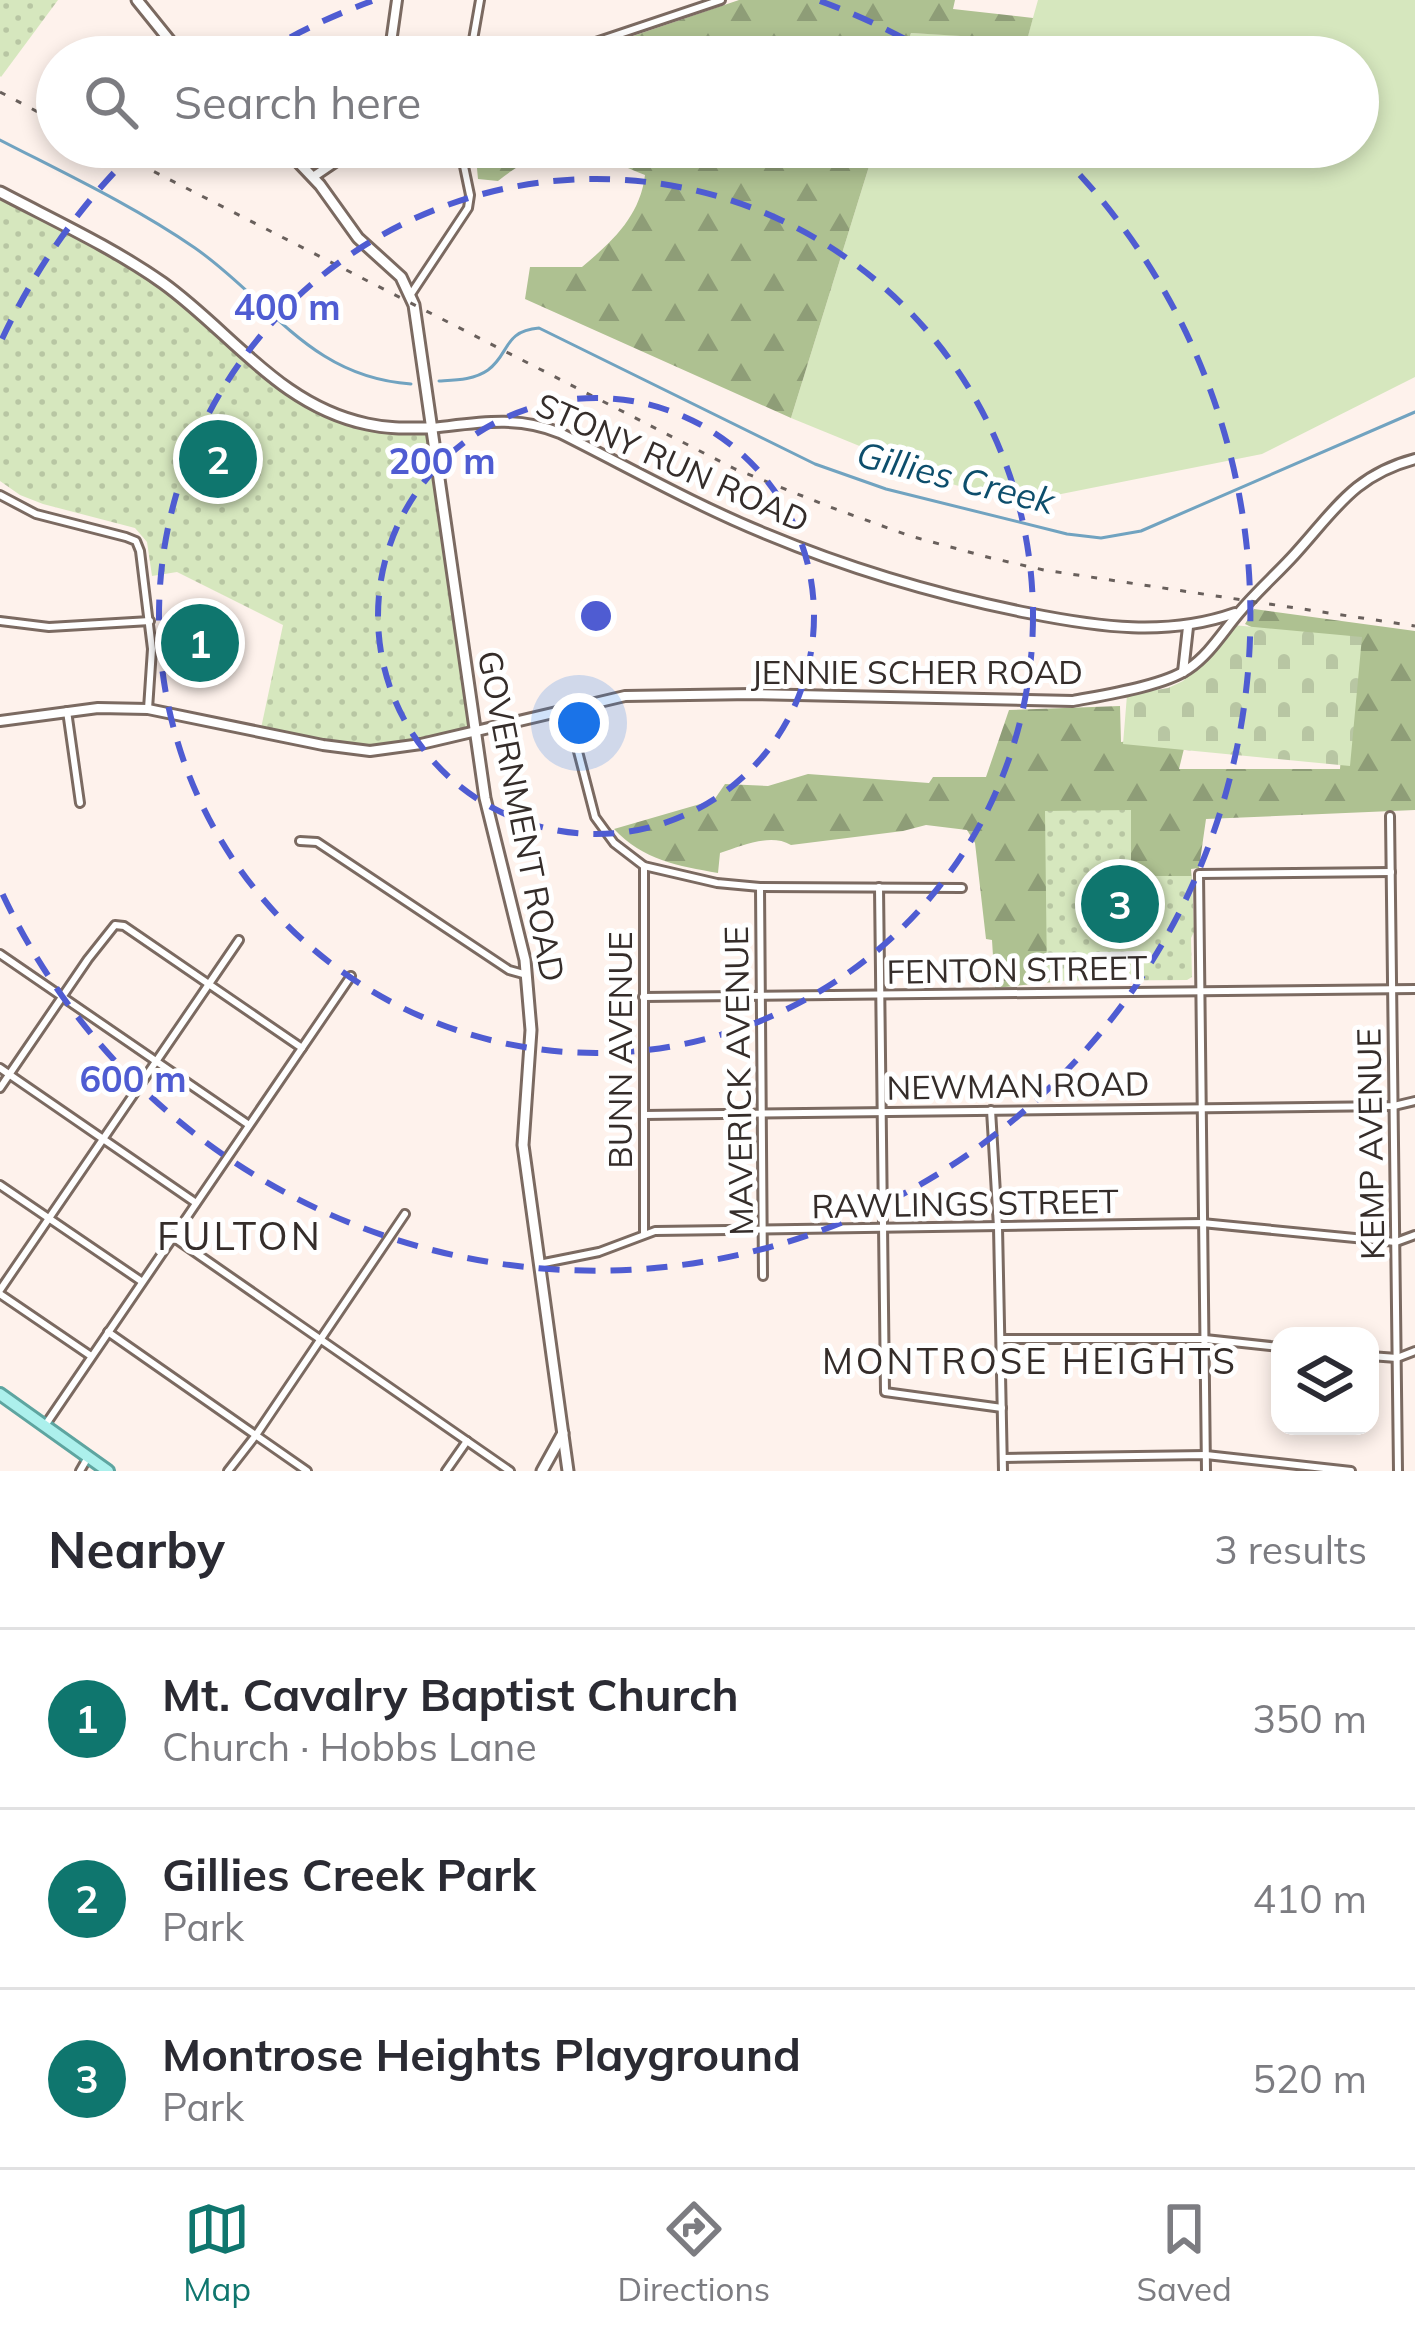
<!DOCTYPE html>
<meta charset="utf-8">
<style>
body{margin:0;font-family:Mulish,sans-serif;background:#f2f2f3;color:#2b2b33}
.controls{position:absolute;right:36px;bottom:36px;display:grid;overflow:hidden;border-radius:24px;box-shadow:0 6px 18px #0003}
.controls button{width:108px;height:108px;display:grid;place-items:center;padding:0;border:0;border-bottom:3px solid #e1e1e2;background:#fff;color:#2b2b33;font:60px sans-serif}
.you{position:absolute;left:579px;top:723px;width:42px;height:42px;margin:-30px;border:9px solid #fff;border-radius:50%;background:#1a73e8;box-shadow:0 0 0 18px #1a73e833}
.badge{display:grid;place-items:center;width:78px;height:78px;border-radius:50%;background:#0f766e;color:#fff;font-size:39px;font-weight:700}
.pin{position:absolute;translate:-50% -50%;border:6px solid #fff;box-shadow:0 3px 12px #0006}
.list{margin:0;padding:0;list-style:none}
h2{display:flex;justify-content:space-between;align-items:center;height:156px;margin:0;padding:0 48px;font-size:51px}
h2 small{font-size:39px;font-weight:400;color:#7c7c81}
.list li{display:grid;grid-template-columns:78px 1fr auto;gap:36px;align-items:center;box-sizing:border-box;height:180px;padding:0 48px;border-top:3px solid #e1e1e2}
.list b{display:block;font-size:45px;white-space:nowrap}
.list p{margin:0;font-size:39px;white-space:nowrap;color:#7c7c81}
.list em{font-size:39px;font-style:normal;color:#7c7c81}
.icon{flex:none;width:66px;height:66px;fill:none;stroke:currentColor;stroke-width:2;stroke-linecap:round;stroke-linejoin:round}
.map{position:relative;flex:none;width:1415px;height:1471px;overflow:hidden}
.search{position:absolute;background:#fff;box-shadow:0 6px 18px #0003;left:36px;right:36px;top:36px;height:132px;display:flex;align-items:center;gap:30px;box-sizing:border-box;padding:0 42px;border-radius:66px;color:#7c7c81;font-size:45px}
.sheet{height:696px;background:#fff}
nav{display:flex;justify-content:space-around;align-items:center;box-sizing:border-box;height:168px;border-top:3px solid #e1e1e2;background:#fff;font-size:33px;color:#7c7c81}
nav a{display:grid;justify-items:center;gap:6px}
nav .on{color:#0f766e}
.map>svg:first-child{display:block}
</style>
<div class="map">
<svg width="1415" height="1471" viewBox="0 0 1415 1471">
<defs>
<pattern id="forest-firs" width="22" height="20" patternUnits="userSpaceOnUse" patternTransform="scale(3)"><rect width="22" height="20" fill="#aec191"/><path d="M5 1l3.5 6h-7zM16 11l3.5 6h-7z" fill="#8e9d77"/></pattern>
<pattern id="cemetery-stones" width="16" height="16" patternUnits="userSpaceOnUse" patternTransform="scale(3)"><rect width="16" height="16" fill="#d6e7be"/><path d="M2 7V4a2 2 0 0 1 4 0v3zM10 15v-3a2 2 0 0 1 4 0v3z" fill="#b8c6a3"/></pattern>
<pattern id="park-dots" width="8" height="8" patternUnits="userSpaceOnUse" patternTransform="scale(3)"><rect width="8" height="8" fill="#d6e7be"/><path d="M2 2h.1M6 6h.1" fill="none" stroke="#b8c6a3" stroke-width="1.8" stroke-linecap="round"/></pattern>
</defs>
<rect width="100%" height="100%" fill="#fef2ec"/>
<path fill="#d6e7be" d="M 1038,0 L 1415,0 L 1415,377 L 1262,454 L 1026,501 L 955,485 L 791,418 L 875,147 L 1358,147 L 1358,57 L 903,57 L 911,33 L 1027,39 Z"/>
<g fill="url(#forest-firs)">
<path d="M 739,0 L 955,0 L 953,9 L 1033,18 L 1027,40 L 911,33 L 903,57 L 571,57 Z"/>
<path d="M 475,147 L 875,147 L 791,418 L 525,299 L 530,267 L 582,267 C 613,241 640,216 645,175 C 580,148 557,134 498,181 L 478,179 Z"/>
<path d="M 1254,609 L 1415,631 L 1415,810 L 1206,819 L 1199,868 L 1191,869 L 1192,882 L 1141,890 L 1061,827 L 1054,982 L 995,988 L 992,940 L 986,939 L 975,843 L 967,830 L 926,825 L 903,831 L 791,845 C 770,833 742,846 720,853 L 718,873 C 678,866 643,860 614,829 L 714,800 L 725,784 L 768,786 L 808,774 L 929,783 L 933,777 L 986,777 L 1009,710 L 1120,706 L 1121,742 L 1164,737 L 1191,720 L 1179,769 L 1340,769 L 1344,720 L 1332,666 L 1245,624 Z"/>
</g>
<path fill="url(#cemetery-stones)" d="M 1233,625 L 1362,637 L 1350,766 L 1123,744 L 1127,695 L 1168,688 L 1183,681 Z"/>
<g fill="url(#park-dots)">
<path d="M 0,0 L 58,0 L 1,77 L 0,76 Z"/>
<path d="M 0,192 L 159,281 L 267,375 L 340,417 L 432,428 L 475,730 L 370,751 L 260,733 L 283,625 L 177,572 L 152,576 L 147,542 L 135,528 L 43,504 L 20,495 L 0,481 Z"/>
<path d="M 1131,810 L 1131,876 L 1192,876 L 1194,932 L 1191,938 L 1192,977 L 1187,980 L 1047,981 L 1045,811 Z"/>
</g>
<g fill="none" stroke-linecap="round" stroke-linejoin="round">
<g stroke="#71a3c0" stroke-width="3">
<path d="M 0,140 C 66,174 134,206 195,248 C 271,301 309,377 411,384"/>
<path d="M 439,381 C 455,380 474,380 488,370 C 510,354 503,331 539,328 L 815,464 L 886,489 L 1067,534 L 1101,538 L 1141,531 L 1415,412"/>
</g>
<defs>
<g id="minor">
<path d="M 470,57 L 480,0"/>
<path d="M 551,57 L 721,0"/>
<path d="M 411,294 L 468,208 L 470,195 L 460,147"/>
<path d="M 0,495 L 36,514 L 126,537 L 136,541 L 140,551 L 152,649 L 148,709"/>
<path d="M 0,621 L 49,627 L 150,621"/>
<path d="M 567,709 L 595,817 L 614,843 L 644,866 L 717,883 L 760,887 L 962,888"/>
<path d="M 67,711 L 80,803"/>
<path d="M 1390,816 L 1398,1471"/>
<path d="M 300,841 L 317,842 L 509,970 L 527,975"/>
<path d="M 760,887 L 763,1276"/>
<path d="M 879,887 L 885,1392 L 1002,1408"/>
<path d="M 0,954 L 249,1125"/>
<path d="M 643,997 L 1415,989"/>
<path d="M 0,1068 L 196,1203"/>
<path d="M 0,1088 L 88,959 L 115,925 L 124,926 L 302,1048"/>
<path d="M 991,1110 L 998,1227 L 1003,1471"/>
<path d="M 644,1115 L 1394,1106 L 1415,1101"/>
<path d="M 0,1185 L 141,1281"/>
<path d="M 644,1234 L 644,866"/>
<path d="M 173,1237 L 510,1471"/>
<path d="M 539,1264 L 599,1252 L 655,1231 L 1202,1223 L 1396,1242 L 1415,1235"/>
<path d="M 0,1290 L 239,940"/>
<path d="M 0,1294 L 91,1356"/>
<path d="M 108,1332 L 307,1471"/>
<path d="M 1001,1339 L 1205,1339 L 1280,1347"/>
<path d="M 1370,1356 L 1397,1358 L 1415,1351"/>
<path d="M 46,1424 L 351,976"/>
<path d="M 1003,1458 L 1206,1455 L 1351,1471"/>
<path d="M 80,1471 L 88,1457"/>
<path d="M 228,1471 L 256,1435 L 405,1214"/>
<path d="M 446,1471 L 467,1441"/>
<path d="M 1206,1471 L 1199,874 L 1391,872"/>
</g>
<g id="tertiary">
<path d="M 389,57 L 397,0"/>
<path d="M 313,177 L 341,158 L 351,147"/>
<path d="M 432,428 C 477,423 517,415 560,433 C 628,467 695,505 766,534 C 850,569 938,595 1028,613 C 1098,627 1167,637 1235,613"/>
<path d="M 1183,672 L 1188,627"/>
<path d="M 0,721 L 98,708 L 148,709 L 323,745 L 370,751 L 421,744 L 625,696 L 753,694 L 1073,701 C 1104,695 1163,686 1188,669 C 1209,655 1222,633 1238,614 C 1255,593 1276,575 1295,554 C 1335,510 1354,475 1415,459"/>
</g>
<g id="secondary">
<path d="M 137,0 L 183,57"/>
<path d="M 284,147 L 320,185 L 358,238 L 401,277 L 414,305 L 485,798 L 525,960 L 531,1030 L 523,1145 L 568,1471"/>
<path d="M 0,192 C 55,221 112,247 163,283 C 231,332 280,406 367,424 C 389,429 410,428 432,428"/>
<path d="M 542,1471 L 563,1433"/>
</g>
<path id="primary" d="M 0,1394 L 108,1471"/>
</defs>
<use href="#minor" stroke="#7b6a61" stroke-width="12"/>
<use href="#tertiary" stroke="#7b6a61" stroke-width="14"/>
<use href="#secondary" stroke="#7b6a61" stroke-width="15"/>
<use href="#primary" stroke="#5ea5a0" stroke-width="16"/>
<use href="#minor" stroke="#fff" stroke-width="6"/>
<use href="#tertiary" stroke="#fff" stroke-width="8"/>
<use href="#secondary" stroke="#fff" stroke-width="9"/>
<use href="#primary" stroke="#acf0ec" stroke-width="10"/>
<g stroke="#69605c" stroke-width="3" stroke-dasharray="6 12" stroke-linecap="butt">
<path d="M 0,92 L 57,122"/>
<path d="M 106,147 L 735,469 L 830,507 L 910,536 L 991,558 L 1044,570 L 1415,626"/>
</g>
</g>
<g fill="none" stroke="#4f5cd2" stroke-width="6" stroke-dasharray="21 15">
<circle cx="596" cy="616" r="218"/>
<circle cx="596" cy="616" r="437"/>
<path d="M2 339A655 655 0 0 1 137 149M259 55A655 655 0 0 1 372 1M820 1A655 655 0 0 1 933 55M1055 149A655 655 0 1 1 2 893"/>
</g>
<g text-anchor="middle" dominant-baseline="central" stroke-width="10" stroke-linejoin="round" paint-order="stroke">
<g font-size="33" fill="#352d2a" stroke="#fff">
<text transform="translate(673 462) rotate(24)">STONY RUN ROAD</text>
<text x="917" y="671">JENNIE SCHER ROAD</text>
<text transform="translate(522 816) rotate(79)">GOVERNMENT ROAD</text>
<text transform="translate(1017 969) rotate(-1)">FENTON STREET</text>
<text transform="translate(619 1050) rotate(-90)">BUNN AVENUE</text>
<text transform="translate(738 1081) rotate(-91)">MAVERICK AVENUE</text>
<text transform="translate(1018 1085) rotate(-1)">NEWMAN ROAD</text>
<text transform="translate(1370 1144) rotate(-91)">KEMP AVENUE</text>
<text transform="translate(965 1203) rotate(-1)">RAWLINGS STREET</text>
</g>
<g font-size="36" font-style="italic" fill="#0d4e6c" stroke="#fff">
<text transform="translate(956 477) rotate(14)">Gillies Creek</text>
</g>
<g font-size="36" letter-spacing="3" fill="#352d2a" stroke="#fff">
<text x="1030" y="1360">MONTROSE HEIGHTS</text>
</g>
<g font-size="39" letter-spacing="3" fill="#352d2a" stroke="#fff">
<text x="240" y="1235">FULTON</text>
</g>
</g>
<circle cx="596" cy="616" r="18" fill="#4f5cd2" stroke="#fff" stroke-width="6"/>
<g font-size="36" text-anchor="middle" font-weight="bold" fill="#4f5cd2" stroke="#fff" stroke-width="10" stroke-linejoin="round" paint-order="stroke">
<text x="287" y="320">400 m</text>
<text x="442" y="474">200 m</text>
<text x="133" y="1092">600 m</text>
</g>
</svg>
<div class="controls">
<button><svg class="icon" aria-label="layers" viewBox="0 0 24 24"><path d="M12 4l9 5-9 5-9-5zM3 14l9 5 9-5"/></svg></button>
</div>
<div class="you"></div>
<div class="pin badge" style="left:200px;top:643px">1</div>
<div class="pin badge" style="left:218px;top:459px">2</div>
<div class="pin badge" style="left:1120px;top:904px">3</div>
<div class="search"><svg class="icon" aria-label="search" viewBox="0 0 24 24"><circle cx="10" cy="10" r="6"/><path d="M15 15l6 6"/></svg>Search here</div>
</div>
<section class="sheet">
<h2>Nearby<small>3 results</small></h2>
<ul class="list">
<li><span class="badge">1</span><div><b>Mt. Cavalry Baptist Church</b><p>Church · Hobbs Lane</p></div><em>350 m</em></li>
<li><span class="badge">2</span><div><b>Gillies Creek Park</b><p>Park</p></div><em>410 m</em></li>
<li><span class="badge">3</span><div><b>Montrose Heights Playground</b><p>Park</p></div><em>520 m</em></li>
</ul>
</section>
<nav>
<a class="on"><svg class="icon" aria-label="map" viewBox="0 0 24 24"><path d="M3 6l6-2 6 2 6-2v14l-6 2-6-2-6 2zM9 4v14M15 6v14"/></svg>Map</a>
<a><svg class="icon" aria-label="directions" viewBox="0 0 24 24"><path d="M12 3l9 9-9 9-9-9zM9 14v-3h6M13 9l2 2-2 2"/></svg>Directions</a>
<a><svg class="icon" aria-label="saved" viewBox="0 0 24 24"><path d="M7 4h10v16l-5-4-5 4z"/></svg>Saved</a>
</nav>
